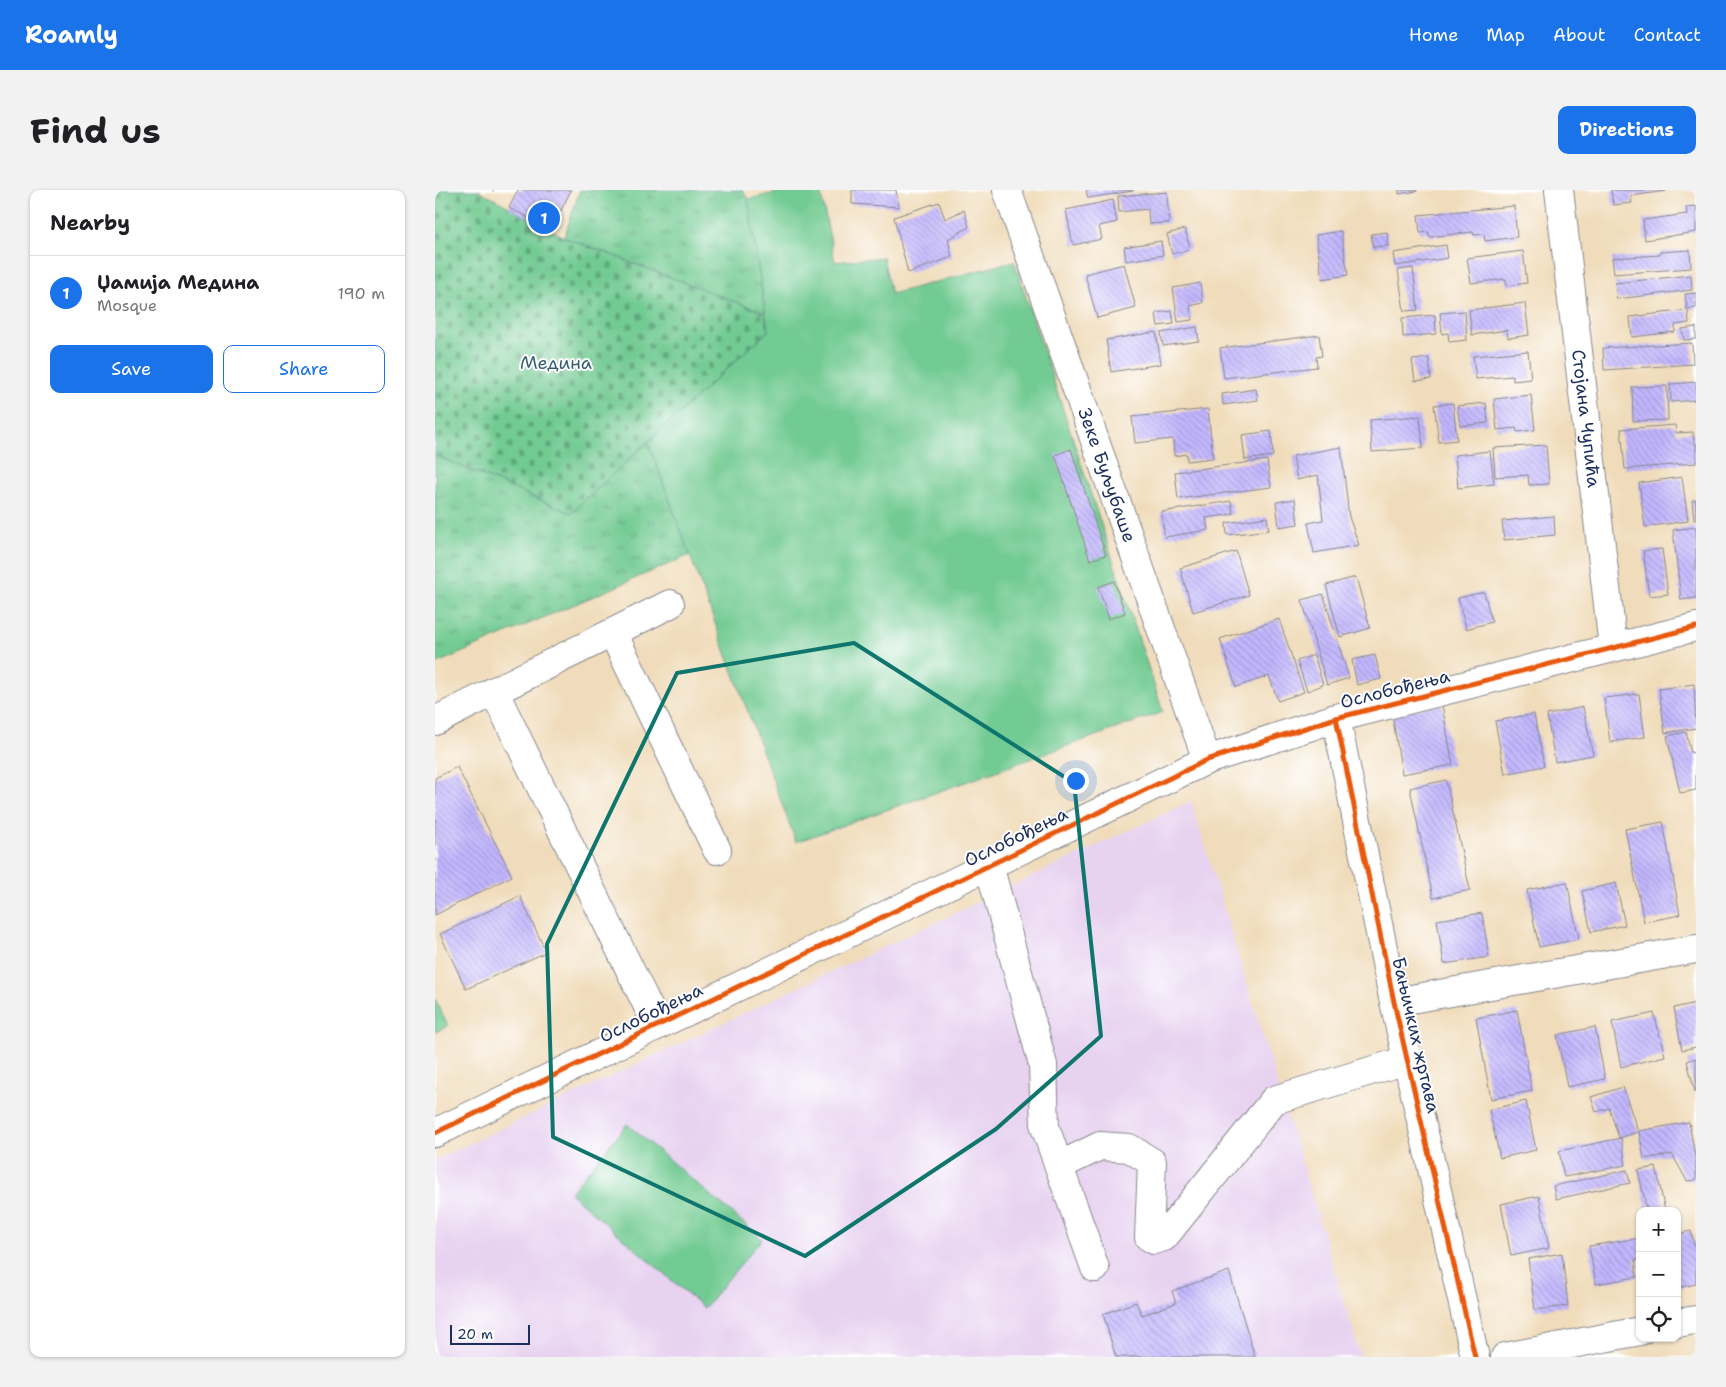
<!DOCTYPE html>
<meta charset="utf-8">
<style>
body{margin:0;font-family:"Shantell Sans",sans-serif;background:#f2f2f2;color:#202124}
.controls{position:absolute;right:15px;bottom:15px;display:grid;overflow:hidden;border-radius:10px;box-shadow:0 1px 4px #0004}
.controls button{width:45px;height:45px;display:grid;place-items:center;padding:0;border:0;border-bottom:1px solid #e0e0e0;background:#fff;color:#202124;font:25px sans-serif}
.scale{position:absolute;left:15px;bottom:12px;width:80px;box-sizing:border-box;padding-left:5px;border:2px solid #1b2f5e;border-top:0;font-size:14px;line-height:18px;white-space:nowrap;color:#1b2f5e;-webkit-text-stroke:4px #fff;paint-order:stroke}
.you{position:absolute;left:640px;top:590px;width:18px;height:18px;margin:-12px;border:4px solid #fff;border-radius:50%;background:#1a73e8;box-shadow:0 0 0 8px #1a73e833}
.badge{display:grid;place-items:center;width:32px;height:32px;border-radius:50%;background:#1a73e8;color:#fff;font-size:16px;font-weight:700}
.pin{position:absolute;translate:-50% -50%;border:2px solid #fff;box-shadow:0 1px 5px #0006}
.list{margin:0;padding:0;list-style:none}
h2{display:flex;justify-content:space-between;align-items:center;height:65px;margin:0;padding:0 20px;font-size:21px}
h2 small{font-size:16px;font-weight:400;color:#757577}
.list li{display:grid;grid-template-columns:32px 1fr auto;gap:15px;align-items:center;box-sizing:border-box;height:75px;padding:0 20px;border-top:1px solid #e0e0e0}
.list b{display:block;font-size:19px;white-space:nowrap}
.list p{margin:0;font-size:16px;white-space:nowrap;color:#757577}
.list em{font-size:16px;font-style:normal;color:#757577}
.actions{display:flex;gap:10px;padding:15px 20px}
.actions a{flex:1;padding:11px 0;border:1px solid #1a73e8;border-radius:10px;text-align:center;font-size:18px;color:#1a73e8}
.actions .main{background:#1a73e8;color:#fff}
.icon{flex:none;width:28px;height:28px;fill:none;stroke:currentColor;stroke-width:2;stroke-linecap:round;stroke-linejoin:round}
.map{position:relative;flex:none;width:1261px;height:1167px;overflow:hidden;border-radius:10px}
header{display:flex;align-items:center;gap:30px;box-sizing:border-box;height:70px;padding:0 25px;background:#1a73e8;color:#fff}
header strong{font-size:24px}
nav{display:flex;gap:28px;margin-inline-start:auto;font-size:18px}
.intro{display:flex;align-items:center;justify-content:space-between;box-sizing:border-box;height:120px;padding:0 30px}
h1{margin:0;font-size:35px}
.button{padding:12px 22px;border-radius:10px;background:#1a73e8;color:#fff;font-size:18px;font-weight:700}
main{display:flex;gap:30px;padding:0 30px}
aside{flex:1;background:#fff;border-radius:10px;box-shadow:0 1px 4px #0004}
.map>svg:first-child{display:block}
</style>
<header>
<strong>Roamly</strong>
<nav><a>Home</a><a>Map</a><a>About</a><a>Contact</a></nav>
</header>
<div class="intro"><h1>Find us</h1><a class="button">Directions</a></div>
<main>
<aside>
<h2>Nearby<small></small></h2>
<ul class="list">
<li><span class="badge">1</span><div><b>Џамија Медина</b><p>Mosque</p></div><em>190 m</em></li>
</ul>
<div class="actions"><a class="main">Save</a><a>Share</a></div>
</aside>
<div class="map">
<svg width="1261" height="1167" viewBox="0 0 1261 1167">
<defs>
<pattern id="grass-tufts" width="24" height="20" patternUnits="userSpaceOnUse" patternTransform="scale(1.25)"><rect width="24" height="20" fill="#72cb92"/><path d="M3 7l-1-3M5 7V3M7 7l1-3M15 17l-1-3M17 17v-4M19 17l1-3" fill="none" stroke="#5da57a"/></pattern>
<pattern id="cemetery-stones" width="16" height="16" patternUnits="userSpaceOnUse" patternTransform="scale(1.25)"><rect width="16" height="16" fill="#72cb92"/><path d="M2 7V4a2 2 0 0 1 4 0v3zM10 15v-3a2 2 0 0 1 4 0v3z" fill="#5da57a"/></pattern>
<pattern id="building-back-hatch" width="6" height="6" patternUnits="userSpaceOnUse" patternTransform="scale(1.25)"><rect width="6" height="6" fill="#c3b7fe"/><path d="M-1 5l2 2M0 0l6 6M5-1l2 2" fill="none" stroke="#9e95d1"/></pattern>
</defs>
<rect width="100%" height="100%" fill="#fff"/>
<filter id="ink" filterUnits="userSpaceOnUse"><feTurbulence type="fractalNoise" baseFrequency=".02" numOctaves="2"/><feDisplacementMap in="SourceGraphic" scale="10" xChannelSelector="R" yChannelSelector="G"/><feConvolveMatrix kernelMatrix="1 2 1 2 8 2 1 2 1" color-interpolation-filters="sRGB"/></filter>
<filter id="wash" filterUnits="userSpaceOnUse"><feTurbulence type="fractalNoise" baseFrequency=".0096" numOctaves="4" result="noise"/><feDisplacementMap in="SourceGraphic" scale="20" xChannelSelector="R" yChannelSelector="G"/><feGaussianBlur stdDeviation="1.12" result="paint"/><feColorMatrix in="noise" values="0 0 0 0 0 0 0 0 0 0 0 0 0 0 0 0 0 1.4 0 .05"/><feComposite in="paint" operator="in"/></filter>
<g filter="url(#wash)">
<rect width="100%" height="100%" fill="#f0dcba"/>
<path fill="#e7d2f0" d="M 756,611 L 926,1167 L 0,1167 L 0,970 Z"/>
<g fill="url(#grass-tufts)" stroke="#467d78">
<path d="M 145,0 L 308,0 L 313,9 L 330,123 L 129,47 Z"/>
<path d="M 213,252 L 255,365 L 0,474 L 0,265 L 136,323 Z"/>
</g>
<path fill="url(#cemetery-stones)" stroke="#467d78" d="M 0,0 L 43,0 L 129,47 L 330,123 L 333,141 L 136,323 L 0,265 Z"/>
<g fill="#72cb92" stroke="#467d78">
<path d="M 355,0 L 385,0 L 400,72 L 448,67 L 456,104 L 579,71 L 728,522 L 361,652 L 213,252 L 333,141 L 313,9 Z"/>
<path d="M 0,809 L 13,836 L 0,842 Z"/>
<path d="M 192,934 L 327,1049 L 269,1118 L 135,1003 Z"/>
</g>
<g id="blocks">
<g fill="url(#building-back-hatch)">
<path d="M 83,0 L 136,0 L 117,39 L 74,18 Z"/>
<path d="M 417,0 L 461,0 L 464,17 L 417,14 Z"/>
<path d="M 651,0 L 698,0 L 698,1 L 653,8 Z"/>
<path d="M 964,0 L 982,0 L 982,1 L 964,4 Z"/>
<path d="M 1176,0 L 1231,0 L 1231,1 L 1196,6 L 1197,13 L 1178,15 Z"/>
<path d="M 732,2 L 734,33 L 714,34 L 713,19 L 684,22 L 683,6 Z"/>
<path d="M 678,10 L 682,32 L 664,36 L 667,49 L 638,55 L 631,20 Z"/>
<path d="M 504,12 L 510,29 L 529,20 L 534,37 L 513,49 L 517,67 L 473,83 L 459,27 Z"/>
<path d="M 1079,16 L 1082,47 L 1050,51 L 1049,44 L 1039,45 L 1038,42 L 994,47 L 994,42 L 985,43 L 983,25 Z"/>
<path d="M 1261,16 L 1261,42 L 1210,50 L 1208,30 L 1252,24 L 1251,17 Z"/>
<path d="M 750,39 L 755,59 L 737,64 L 732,44 Z"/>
<path d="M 906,41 L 913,85 L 887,89 L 881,45 Z"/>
<path d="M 952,42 L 953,56 L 938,57 L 936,44 Z"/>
<path d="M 726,51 L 728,65 L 691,71 L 689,57 Z"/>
<path d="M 1011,55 L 1013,68 L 960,76 L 958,63 Z"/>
<path d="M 1255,60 L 1256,78 L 1179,84 L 1177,68 L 1225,65 L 1225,62 Z"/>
<path d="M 1088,61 L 1092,93 L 1072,96 L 1071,89 L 1036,93 L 1032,68 Z"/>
<path d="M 689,74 L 701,118 L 662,128 L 650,84 Z"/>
<path d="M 978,78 L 983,120 L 969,121 L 963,80 Z"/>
<path d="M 1256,85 L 1257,100 L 1182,109 L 1180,93 Z"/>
<path d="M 765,93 L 768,113 L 755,116 L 757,130 L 743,132 L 738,98 Z"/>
<path d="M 1261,103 L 1261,118 L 1252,119 L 1250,104 Z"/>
<path d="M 1090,113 L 1094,145 L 1073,148 L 1072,140 L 1037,145 L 1034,120 Z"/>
<path d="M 1253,120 L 1254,133 L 1240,135 L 1240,142 L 1197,147 L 1195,127 Z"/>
<path d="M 737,121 L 739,134 L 723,136 L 721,123 Z"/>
<path d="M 1030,121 L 1032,150 L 1014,152 L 1013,143 L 1007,144 L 1005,123 Z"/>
<path d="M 1000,125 L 1001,144 L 968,147 L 967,128 Z"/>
<path d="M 762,137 L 764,151 L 728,156 L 726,143 Z"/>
<path d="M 1261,137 L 1261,149 L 1249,150 L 1247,139 Z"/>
<path d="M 721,142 L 726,174 L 676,182 L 671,150 Z"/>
<path d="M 884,145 L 887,166 L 881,167 L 882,177 L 789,188 L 785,158 Z"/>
<path d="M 1257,153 L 1258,174 L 1169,180 L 1168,158 Z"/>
<path d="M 1093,161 L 1096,189 L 1078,191 L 1078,186 L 1041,189 L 1038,166 Z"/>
<path d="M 994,168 L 996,189 L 980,191 L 977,170 Z"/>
<path d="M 1261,192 L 1261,210 L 1236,212 L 1235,194 Z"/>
<path d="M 1232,196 L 1233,230 L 1198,231 L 1197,197 Z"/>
<path d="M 821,199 L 823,210 L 788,215 L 787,204 Z"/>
<path d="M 1096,205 L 1100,240 L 1082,242 L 1081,238 L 1062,240 L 1059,209 Z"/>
<path d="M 1018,213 L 1022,250 L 1004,252 L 999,215 Z"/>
<path d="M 1051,213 L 1053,233 L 1025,236 L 1022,216 Z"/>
<path d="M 773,219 L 778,268 L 752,271 L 752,264 L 739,266 L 738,249 L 700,253 L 697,227 Z"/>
<path d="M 985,226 L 988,258 L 937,262 L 935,230 Z"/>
<path d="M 1240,235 L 1241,243 L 1258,242 L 1259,253 L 1261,253 L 1261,273 L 1190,279 L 1186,239 Z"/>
<path d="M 836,241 L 838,266 L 810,270 L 807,245 Z"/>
<path d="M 1111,255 L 1114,294 L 1094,295 L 1093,285 L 1060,287 L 1058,258 Z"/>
<path d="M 906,257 L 914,327 L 924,355 L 879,363 L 873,333 L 888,330 L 883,285 L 862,290 L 858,266 Z"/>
<path d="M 636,259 L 671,365 L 655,370 L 620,265 Z"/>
<path d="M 1055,261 L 1059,294 L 1023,298 L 1020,265 Z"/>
<path d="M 832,270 L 836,297 L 743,309 L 740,282 Z"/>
<path d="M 1247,287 L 1253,331 L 1210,337 L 1204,293 Z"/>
<path d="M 860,309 L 863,334 L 844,337 L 841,312 Z"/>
<path d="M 1257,310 L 1261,310 L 1261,330 L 1259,330 Z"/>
<path d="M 796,311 L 798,324 L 771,328 L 773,340 L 730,347 L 726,322 Z"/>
<path d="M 1119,326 L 1120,345 L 1069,350 L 1067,331 Z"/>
<path d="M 832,327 L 834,340 L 792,345 L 791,333 Z"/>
<path d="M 1261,337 L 1261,408 L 1246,410 L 1238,340 Z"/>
<path d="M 1227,359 L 1233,404 L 1214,406 L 1208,361 Z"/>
<path d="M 801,361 L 814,405 L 758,422 L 745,378 Z"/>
<path d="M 921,387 L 935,438 L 905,447 L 891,395 Z"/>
<path d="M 679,391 L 690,423 L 674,429 L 663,397 Z"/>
<path d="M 1049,402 L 1057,432 L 1031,439 L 1023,408 Z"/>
<path d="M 888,404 L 914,488 L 892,495 L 867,410 Z"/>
<path d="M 844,429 L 869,502 L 843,511 L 834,486 L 801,497 L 785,449 Z"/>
<path d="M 879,465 L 888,495 L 872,501 L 862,471 Z"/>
<path d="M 940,465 L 946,489 L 922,495 L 917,470 Z"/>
<path d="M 1259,494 L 1261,538 L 1230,543 L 1224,499 Z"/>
<path d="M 1204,504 L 1210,547 L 1175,552 L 1169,508 Z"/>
<path d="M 1007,515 L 1018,575 L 967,584 L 957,524 Z"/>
<path d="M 1148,517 L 1158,565 L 1120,572 L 1112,525 Z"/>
<path d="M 1099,524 L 1109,576 L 1070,584 L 1060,531 Z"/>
<path d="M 1251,542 L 1256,563 L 1261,562 L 1261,600 L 1245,603 L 1232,546 Z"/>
<path d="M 22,577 L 77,686 L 0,725 L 0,588 Z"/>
<path d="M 1011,590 L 1035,700 L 998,708 L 975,598 Z"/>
<path d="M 1228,632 L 1245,725 L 1209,732 L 1190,639 Z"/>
<path d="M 1132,692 L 1144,749 L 1104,757 L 1092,700 Z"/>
<path d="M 1181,693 L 1190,735 L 1156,742 L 1147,701 Z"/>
<path d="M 85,706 L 111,762 L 31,799 L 5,744 Z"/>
<path d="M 1047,723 L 1054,767 L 1009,774 L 1002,730 Z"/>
<path d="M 1261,813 L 1261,857 L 1247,860 L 1239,818 Z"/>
<path d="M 1082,820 L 1097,901 L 1056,909 L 1041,828 Z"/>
<path d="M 1219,823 L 1230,866 L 1186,877 L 1177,832 Z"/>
<path d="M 1160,837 L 1170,889 L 1132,897 L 1122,845 Z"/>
<path d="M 1261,868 L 1261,902 L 1260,902 L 1252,871 Z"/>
<path d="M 1188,897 L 1203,942 L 1184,948 L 1174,918 L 1161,922 L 1156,907 Z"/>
<path d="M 1091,911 L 1101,960 L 1065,968 L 1054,920 Z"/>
<path d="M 1254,932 L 1261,972 L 1261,990 L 1252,991 L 1237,964 L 1209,969 L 1204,941 Z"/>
<path d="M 1186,948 L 1191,975 L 1129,987 L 1124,961 Z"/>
<path d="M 1221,977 L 1230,1021 L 1212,1021 L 1203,980 Z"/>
<path d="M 1192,980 L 1195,993 L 1121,1009 L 1118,996 Z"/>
<path d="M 1104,1006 L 1114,1058 L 1076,1066 L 1066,1014 Z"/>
<path d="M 1256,1041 L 1261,1062 L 1261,1094 L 1242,1098 L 1242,1044 Z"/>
<path d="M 1205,1048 L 1205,1069 L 1200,1070 L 1202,1087 L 1161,1094 L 1154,1056 Z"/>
<path d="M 1127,1063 L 1133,1116 L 1100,1120 L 1093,1069 Z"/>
<path d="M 794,1081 L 820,1167 L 681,1167 L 668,1124 L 701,1112 L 707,1125 L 741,1113 L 737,1101 Z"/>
</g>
</g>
</g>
<g filter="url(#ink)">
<use href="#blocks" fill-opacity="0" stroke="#86868c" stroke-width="1"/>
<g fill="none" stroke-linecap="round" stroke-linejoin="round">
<defs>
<g id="minor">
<path id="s1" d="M 572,0 L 772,570"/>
<path id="s2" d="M 1124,0 L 1178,457"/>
<path d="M 178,443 L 282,660"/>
<path d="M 59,501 L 222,835"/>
<path d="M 901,528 L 959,812 L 1040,1167"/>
<path d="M 0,531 L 235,414"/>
<path d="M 554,675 L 608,875 L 610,937 L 660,1078"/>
<path d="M 959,812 L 1261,759"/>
<path d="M 0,943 L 772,570 L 901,528 L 1261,437"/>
<path d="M 624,976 L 665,956 L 694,958 L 717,972 L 714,1047 L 719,1050 L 729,1047 L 839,910 L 972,870"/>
<path d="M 1242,1133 L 1261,1130"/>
<path d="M 1070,1167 L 1205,1141"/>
</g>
</defs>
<use href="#minor" stroke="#86868c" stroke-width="30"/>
<path stroke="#86868c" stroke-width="3" stroke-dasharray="1 4" stroke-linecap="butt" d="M 58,0 L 60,1 L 61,0"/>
<use href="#minor" stroke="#fff" stroke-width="28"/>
<defs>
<g id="cycleway">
<path d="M 901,528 L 959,812 L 1040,1167"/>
<path d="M 0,943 L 772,570 L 901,528 L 1261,437"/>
</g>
</defs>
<use href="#cycleway" stroke="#fff" stroke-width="8"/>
<use href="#cycleway" stroke="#e8590c" stroke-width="5"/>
</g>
</g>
<path fill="none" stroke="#0f766e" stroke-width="4" stroke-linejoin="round" d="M 419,453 L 639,593 L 666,846 L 561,939 L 370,1066 L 118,947 L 112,754 L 242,483 Z"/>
<g text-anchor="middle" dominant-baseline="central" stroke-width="4" stroke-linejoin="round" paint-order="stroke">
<g font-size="18" fill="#355e6e" stroke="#fff">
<text x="121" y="173">Медина</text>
</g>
<g font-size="18" fill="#1b2f5e" stroke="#fff">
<text stroke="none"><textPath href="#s2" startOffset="230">Стојана Чупића</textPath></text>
<text stroke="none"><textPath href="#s1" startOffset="302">Зеке Буљубаше</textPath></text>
<text transform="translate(960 499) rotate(-14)">Ослобођења</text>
<text transform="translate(581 647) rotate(-26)">Ослобођења</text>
<text transform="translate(216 823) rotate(-26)">Ослобођења</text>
<text transform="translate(981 845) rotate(77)">Бањичких жртава</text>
</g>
</g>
</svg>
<div class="controls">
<button>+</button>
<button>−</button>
<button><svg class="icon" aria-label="locate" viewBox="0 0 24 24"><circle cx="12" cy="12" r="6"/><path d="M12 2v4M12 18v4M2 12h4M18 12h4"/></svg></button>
</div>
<div class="scale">20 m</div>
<div class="you"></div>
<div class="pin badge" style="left:109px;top:28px">1</div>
</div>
</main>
